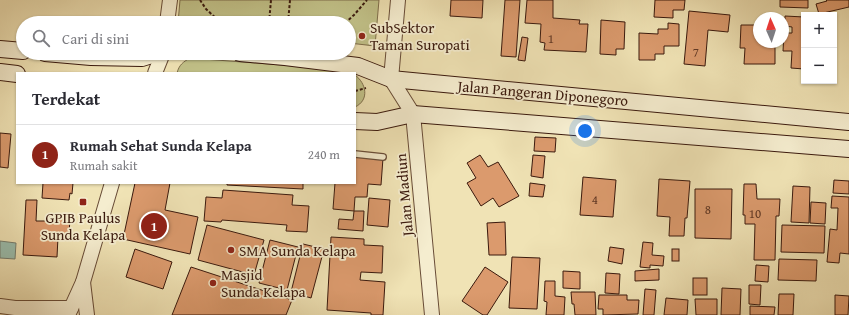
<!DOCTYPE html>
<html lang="id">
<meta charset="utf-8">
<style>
body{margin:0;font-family:"Gentium Book Plus",serif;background:#f2f2f3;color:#2b2b33}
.controls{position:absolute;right:12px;top:12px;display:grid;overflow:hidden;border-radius:0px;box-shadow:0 1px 3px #0004}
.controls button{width:36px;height:36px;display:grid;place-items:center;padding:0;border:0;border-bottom:1px solid #e1e1e2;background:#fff;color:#2b2b33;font:20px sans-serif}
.compass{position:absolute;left:753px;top:12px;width:36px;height:36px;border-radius:50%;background:#fff;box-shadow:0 1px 3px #0004;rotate:357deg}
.you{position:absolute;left:585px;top:131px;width:14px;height:14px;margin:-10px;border:3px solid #fff;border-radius:50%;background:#1a73e8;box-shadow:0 0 0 6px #1a73e833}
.badge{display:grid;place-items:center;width:26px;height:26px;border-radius:50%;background:#8f2418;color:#fff;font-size:13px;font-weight:700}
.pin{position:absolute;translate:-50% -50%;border:2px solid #fff;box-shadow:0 1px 4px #0006}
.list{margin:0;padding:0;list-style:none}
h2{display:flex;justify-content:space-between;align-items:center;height:52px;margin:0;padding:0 16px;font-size:17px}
h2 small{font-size:13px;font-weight:400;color:#7c7c81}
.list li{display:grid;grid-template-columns:26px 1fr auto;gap:12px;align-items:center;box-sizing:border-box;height:60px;padding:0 16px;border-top:1px solid #e1e1e2}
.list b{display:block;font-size:15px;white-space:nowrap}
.list p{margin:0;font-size:13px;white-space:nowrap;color:#7c7c81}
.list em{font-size:13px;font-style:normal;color:#7c7c81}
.icon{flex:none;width:22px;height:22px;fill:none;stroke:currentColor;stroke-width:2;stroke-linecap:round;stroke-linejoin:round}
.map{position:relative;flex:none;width:849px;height:315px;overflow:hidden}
.search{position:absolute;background:#fff;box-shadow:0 1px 3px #0004;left:16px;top:16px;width:340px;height:44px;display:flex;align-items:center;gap:10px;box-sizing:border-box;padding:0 14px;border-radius:22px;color:#7c7c81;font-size:15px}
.panel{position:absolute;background:#fff;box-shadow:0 1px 3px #0004;left:16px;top:72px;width:340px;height:112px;border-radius:0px}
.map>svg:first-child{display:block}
</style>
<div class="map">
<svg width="849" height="315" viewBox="0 0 849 315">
<rect width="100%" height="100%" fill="#f0e3b5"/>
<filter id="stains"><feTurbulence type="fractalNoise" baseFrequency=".005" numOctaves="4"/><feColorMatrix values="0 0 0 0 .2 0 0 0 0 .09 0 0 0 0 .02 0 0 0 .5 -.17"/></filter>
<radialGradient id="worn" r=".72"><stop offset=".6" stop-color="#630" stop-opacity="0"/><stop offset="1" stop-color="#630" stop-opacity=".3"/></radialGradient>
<g fill="#c1c188" stroke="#7e6d4a">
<path d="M 180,0 L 379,0 L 375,46 L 349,43 L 349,23 L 178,23 Z"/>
<path d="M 190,58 L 347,70 L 352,73 L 177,73 C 179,65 183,62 190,58 Z"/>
<path d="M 355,75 C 366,83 370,100 355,107 Z"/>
</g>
<path fill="#9abeae" stroke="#747c6e" d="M 0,241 L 16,243 L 15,259 L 0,258 Z"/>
<g fill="#db9a6d" stroke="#3a190d">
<path d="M 451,0 L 483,0 L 482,18 L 450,16 Z"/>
<path d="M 505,0 L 520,0 L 516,57 L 501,56 Z"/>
<path d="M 527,0 L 553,0 L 553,18 L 580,20 L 579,24 L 588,24 L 586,52 L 544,50 L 545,43 L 540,42 L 541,24 L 525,23 Z"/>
<path d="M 655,0 L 685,0 L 684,10 L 673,10 L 673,18 L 654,17 Z"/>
<path d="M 780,0 L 808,0 L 808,8 L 780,7 Z"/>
<path d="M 826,0 L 849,0 L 849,7 L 819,14 L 816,4 L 827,1 Z"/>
<path d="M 689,11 L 730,15 L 728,32 L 708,30 L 705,66 L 684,64 Z"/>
<path d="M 785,16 L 804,17 L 804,69 L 791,68 L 792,51 L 783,51 L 784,33 L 792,33 L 792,27 L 785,26 Z"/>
<path d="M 601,20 L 625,22 L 624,49 L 616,49 L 616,55 L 600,54 Z"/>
<path d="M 758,21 L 759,21 L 759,42 L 775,42 L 775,64 L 744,64 L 745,48 L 740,48 L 741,25 L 758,25 Z"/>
<path d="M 668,23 L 679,24 L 679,46 L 664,46 L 664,54 L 655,54 L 655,60 L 639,60 L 639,33 L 658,34 L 658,29 L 668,29 Z"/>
<path d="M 522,37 L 528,38 L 525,61 L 518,60 Z"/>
<path d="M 0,133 L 11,134 L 8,168 L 0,167 Z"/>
<path d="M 535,137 L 556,138 L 555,152 L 534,151 Z"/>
<path d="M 480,155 L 488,167 L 498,162 L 519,196 L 499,207 L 493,198 L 481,206 L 467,183 L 476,178 L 467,163 Z"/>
<path d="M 533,155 L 545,156 L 543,178 L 531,176 Z"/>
<path d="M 355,156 L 383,158 L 381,185 L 368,184 L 367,197 L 355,197 L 354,211 L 333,209 L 335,183 L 355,183 Z"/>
<path d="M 583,177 L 616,180 L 613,217 L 580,215 Z"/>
<path d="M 659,179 L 690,181 L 687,218 L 685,218 L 684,236 L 669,236 L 670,217 L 657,216 Z"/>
<path d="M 834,180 L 849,181 L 849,194 L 833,193 Z"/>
<path d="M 43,183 L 73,183 L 72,194 L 70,193 L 69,200 L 42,198 Z"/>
<path d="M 135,183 L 170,183 L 165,210 L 198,217 L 190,254 L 123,239 Z"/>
<path d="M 227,183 L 303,183 L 303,189 L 227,185 Z"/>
<path d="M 530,183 L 545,185 L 543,197 L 529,196 Z"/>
<path d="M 744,184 L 756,184 L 757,199 L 780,199 L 779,216 L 776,216 L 775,260 L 754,260 L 755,224 L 745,224 L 745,215 L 743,215 Z"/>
<path d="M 793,186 L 810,187 L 809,223 L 791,222 Z"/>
<path d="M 695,189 L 732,189 L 731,239 L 695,238 Z"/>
<path d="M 223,190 L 293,195 L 292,205 L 309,206 L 307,232 L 286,231 L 287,225 L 222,220 L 221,222 L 204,221 L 206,197 L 222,198 Z"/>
<path d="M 832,196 L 849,197 L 849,254 L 840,253 L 839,263 L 827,262 L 830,229 L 837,230 L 838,208 L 831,208 Z"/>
<path d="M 369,198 L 390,200 L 388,227 L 367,225 Z"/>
<path d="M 26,200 L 37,200 L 36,221 L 49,221 L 49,215 L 70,216 L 69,237 L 58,237 L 57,257 L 23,255 Z"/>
<path d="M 811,202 L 826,203 L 825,224 L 810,223 Z"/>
<path d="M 354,211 L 364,211 L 363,231 L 338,229 L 339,219 L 353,220 Z"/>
<path d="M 505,222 L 506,255 L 489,255 L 487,223 Z"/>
<path d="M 207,225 L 264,240 L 254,275 L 198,260 Z"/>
<path d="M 782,225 L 825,226 L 824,253 L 781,252 Z"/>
<path d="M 331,237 L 364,239 L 364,245 L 383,246 L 382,273 L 361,272 L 360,280 L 385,282 L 383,315 L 371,315 L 371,313 L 327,310 Z"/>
<path d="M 270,240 L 298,247 L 287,290 L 259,283 Z"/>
<path d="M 643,242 L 653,243 L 652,255 L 664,256 L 663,266 L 650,265 L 650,268 L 640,267 Z"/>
<path d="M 303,244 L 324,249 L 311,298 L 291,292 Z"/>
<path d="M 610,247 L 624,249 L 622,264 L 608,261 Z"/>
<path d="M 135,249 L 172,262 L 163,289 L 126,277 Z"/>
<rect x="672" y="249" width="7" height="12"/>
<path d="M 512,257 L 540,258 L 537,309 L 509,308 Z"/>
<path d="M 779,259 L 817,260 L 816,281 L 778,280 Z"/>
<path d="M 756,265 L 769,266 L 768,282 L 755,281 Z"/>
<path d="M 191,267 L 292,300 L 286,315 L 172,315 Z"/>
<path d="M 485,267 L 508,282 L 487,315 L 483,315 L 462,301 Z"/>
<path d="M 659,269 L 659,280 L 635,281 L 635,271 Z"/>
<path d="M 563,271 L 580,272 L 580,289 L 563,288 Z"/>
<path d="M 606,273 L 620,274 L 619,294 L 605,293 Z"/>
<rect x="693" y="278" width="14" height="17"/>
<path d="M 545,281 L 555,281 L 555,296 L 565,297 L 564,315 L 546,315 L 547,302 L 544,301 Z"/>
<path d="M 749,285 L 761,285 L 760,305 L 749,304 Z"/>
<path d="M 722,288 L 741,289 L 740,315 L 721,315 Z"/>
<path d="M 645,289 L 656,290 L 654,315 L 643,315 Z"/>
<path d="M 571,292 L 595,292 L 596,315 L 575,315 L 574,304 L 572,304 Z"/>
<path d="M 779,294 L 794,294 L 793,315 L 778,315 Z"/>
<path d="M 599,295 L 627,295 L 627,300 L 639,300 L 638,314 L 603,315 L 603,309 L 598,309 Z"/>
<path d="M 835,295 L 849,296 L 848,315 L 835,315 Z"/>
<path d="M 666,298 L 688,300 L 687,315 L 664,315 Z"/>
<path d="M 695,299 L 717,299 L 717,315 L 696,315 Z"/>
<path d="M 750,306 L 775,307 L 774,315 L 750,315 Z"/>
</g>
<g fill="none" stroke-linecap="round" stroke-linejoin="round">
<defs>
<path id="service" d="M 355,154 L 383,157"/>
<g id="tertiary">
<path d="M 398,0 L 391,79 L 413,114 L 432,315"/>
<path d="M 167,23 L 170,0"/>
<path d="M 155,73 L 163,53"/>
<path d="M 83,282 L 87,315"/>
<path d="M 0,306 L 15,308 L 71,308"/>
<path d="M 68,315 L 83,282 L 112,183"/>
</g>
<g id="secondary">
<path d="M 0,49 L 23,51"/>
<path d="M 45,53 L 91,57 L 142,58 L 158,53"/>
<path d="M 240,53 L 285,57 L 358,66 L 391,79 L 849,122"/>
<path d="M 0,72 L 17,74"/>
<path d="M 355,121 L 377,122 L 413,114 L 849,149"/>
</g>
</defs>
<use href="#service" stroke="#684c37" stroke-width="8"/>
<use href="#tertiary" stroke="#684c37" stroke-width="16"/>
<use href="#secondary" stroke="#3a190d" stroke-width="18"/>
<g stroke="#3a190d" stroke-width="2" stroke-dasharray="3 2" stroke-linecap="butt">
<path d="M 200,0 L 206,9 L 221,23"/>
<path d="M 269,23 L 271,0"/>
<path d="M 288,23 L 290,0"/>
<path d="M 345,23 L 354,15 L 367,0"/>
<path d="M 355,91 L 366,88"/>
</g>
<use href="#service" stroke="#f5edcf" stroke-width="5.5"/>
<use href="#tertiary" stroke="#f5edcf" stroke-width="14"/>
<use href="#secondary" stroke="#f5edcf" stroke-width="16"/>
</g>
<g fill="#8f2418" stroke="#f5edcf" stroke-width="1.5">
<circle cx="362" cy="36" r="4"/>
<rect x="79" y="198" width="8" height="8" rx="2"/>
<circle cx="231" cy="250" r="4"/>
<circle cx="213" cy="283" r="4"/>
</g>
<g text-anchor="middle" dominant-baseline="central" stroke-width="3.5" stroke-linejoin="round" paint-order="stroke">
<g font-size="13" fill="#623925">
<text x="551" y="38">1</text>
<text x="696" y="52">7</text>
<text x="595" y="199">4</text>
<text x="708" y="209">8</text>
<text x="755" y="213">10</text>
</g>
<g font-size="15" fill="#3a190d" stroke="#f5edcf" text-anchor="start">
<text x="370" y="27">SubSektor<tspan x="370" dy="17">Taman Suropati</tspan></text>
<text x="83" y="217" text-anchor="middle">GPIB Paulus<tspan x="83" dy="17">Sunda Kelapa</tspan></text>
<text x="239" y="250">SMA Sunda Kelapa</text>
<text x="221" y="274">Masjid<tspan x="221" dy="17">Sunda Kelapa</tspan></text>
</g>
<g font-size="15" fill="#3a190d" stroke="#f5edcf">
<text transform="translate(543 93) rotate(5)">Jalan Pangeran Diponegoro</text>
<text transform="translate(404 195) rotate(-95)">Jalan Madiun</text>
</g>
</g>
<rect width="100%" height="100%" filter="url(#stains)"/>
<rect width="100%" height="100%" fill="url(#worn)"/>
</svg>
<div class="controls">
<button>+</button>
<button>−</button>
</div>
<svg class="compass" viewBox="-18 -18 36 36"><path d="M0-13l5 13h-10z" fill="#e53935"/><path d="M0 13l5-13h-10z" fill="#7c7c81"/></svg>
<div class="you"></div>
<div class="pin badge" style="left:154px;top:226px">1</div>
<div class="search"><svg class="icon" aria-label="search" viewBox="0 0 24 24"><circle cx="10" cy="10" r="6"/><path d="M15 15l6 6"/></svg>Cari di sini</div>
<section class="panel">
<h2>Terdekat<small></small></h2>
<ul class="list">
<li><span class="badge">1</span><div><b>Rumah Sehat Sunda Kelapa</b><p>Rumah sakit</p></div><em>240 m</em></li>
</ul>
</section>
</div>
